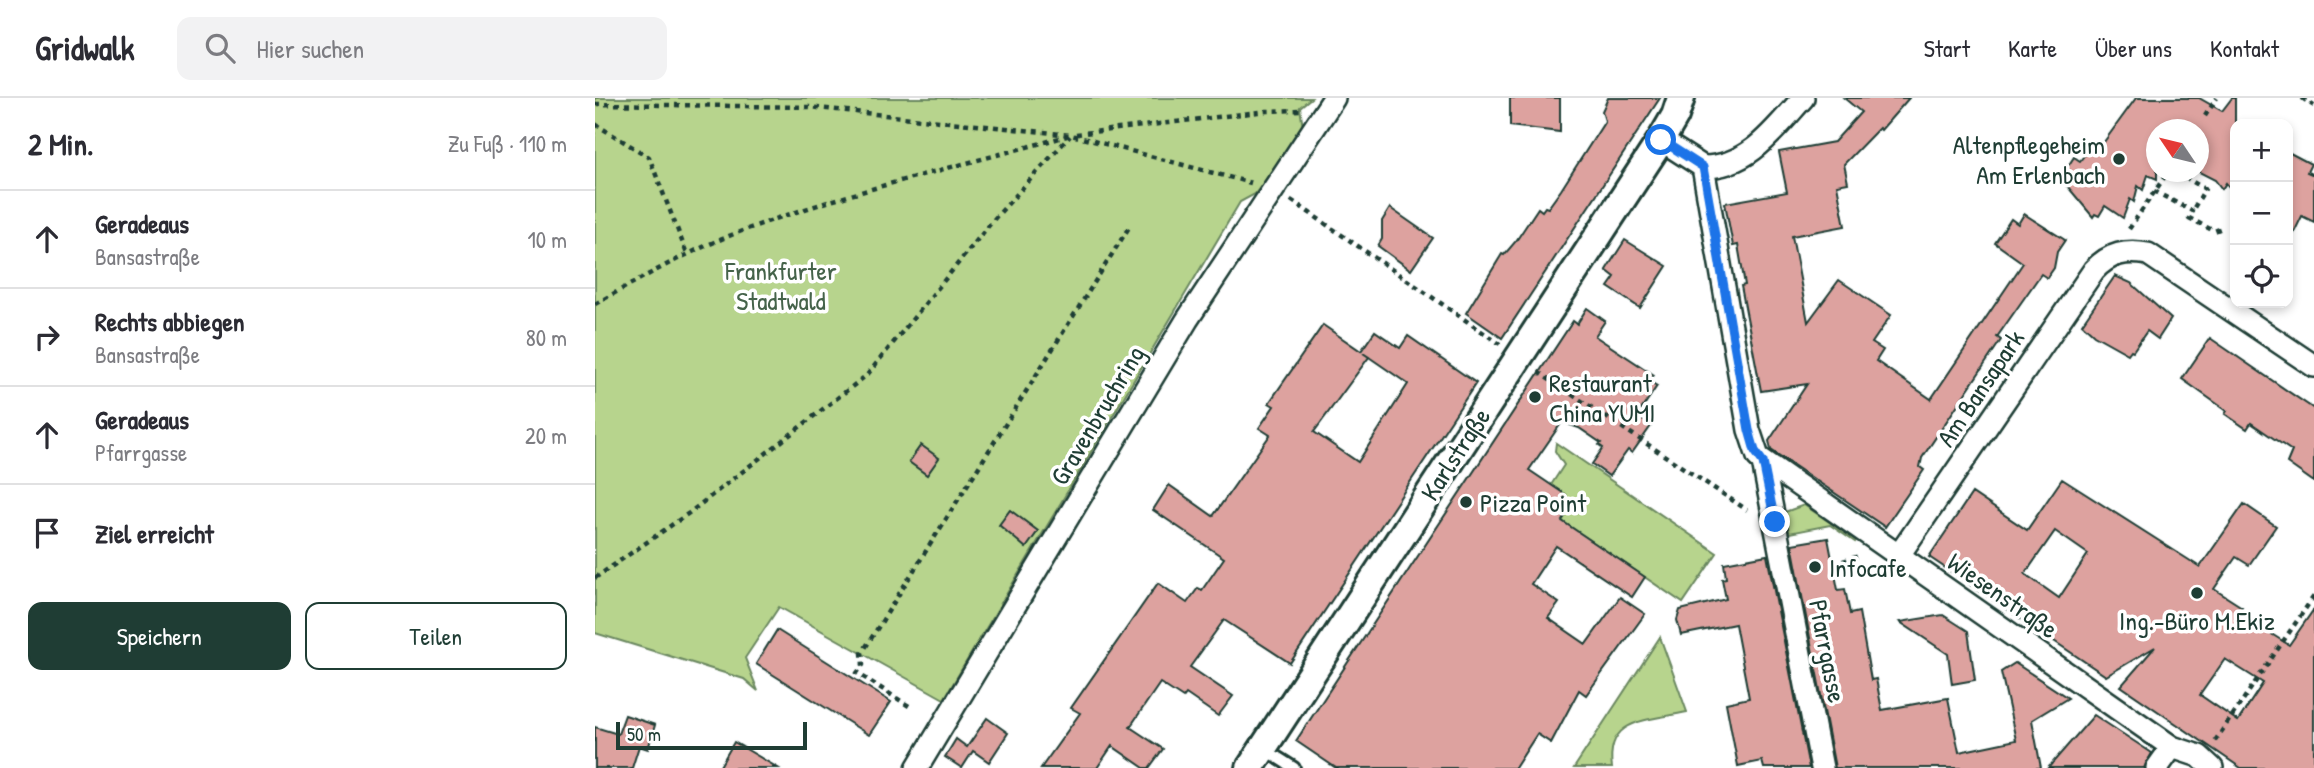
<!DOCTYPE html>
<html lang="de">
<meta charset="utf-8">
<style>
body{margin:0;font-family:"Patrick Hand",sans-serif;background:#f2f2f3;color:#2b2b33}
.controls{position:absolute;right:21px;top:21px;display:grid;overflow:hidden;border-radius:14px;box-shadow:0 4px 10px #0003}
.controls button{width:63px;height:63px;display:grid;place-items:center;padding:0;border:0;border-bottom:2px solid #e1e1e2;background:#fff;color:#2b2b33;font:35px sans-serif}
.compass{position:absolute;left:1551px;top:21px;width:63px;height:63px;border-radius:50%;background:#fff;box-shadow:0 4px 10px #0003;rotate:305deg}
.scale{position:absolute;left:21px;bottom:18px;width:191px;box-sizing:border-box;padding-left:7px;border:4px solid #1f3d34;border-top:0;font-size:19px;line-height:24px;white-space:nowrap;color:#1f3d34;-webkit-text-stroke:5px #fff;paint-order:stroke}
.stop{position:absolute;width:21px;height:21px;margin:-16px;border:5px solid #1a73e8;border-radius:50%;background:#fff}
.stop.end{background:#1a73e8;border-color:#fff;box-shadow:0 2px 7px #0008}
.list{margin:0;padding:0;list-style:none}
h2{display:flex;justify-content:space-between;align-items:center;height:91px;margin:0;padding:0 28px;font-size:30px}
h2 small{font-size:23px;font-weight:400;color:#7c7c81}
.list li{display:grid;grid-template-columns:46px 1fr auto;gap:21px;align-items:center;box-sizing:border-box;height:98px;padding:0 28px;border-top:2px solid #e1e1e2}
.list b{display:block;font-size:26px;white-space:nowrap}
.list p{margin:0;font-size:23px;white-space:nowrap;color:#7c7c81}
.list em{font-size:23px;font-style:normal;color:#7c7c81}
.actions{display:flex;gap:14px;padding:21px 28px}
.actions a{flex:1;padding:16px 0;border:2px solid #1f3d34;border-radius:14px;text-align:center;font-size:24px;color:#1f3d34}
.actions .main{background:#1f3d34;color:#fff}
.icon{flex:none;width:38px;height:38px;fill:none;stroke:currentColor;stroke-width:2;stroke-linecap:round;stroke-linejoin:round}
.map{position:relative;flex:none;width:1719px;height:670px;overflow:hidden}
header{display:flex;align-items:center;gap:42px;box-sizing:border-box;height:98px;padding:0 35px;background:#fff;border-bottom:2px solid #e1e1e2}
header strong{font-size:33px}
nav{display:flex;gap:38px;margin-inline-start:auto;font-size:24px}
.search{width:490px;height:63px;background:#f2f2f3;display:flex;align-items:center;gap:18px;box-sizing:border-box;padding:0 24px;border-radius:14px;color:#7c7c81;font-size:26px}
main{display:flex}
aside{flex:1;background:#fff}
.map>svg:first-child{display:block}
</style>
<header>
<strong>Gridwalk</strong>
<div class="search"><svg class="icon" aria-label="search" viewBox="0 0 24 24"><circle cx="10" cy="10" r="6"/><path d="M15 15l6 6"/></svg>Hier suchen</div>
<nav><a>Start</a><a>Karte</a><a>Über uns</a><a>Kontakt</a></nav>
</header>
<main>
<aside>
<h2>2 Min.<small>Zu Fuß · 110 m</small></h2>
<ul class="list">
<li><svg class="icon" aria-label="ahead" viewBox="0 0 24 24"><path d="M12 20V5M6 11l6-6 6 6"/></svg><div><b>Geradeaus</b><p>Bansastraße</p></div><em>10 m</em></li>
<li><svg class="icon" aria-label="right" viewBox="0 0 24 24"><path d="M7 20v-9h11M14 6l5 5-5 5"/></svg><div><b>Rechts abbiegen</b><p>Bansastraße</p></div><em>80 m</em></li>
<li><svg class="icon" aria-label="ahead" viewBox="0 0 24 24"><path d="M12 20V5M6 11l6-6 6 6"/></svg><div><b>Geradeaus</b><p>Pfarrgasse</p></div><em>20 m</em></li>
<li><svg class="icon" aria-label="arrive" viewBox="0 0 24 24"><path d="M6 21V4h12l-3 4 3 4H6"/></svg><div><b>Ziel erreicht</b></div></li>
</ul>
<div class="actions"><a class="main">Speichern</a><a>Teilen</a></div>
</aside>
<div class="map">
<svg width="1719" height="670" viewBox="0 0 1719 670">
<rect width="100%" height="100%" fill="#fff"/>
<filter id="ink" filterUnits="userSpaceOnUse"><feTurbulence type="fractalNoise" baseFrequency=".0143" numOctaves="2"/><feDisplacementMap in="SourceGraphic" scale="14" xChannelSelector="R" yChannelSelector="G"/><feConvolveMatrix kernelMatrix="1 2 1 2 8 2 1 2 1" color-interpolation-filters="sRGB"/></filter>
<g filter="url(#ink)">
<g fill="#b7d48d" stroke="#6b8860" stroke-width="2">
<path d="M 0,0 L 716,0 L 705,9 L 708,30 L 660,96 L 645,104 L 349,601 L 184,509 L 150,560 L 163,593 L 149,581 L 0,535 Z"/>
<path d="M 961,345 L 1122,455 L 1088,505 L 967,423 L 973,413 L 964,407 L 956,387 L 969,367 L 960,353 Z"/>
<path d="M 1209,407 L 1261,442 L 1260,444 L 1235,427 L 1194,435 L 1190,414 Z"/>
<path d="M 1065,539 L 1092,614 C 1053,623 1010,619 1017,670 L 979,670 Z"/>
</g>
<g fill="#dda29f" stroke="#1f3d34" stroke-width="2" fill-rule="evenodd">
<path d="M 915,0 L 965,0 L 965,34 L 915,28 Z"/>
<path d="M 1013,0 L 1065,0 L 907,240 L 871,215 L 907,156 L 909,157 L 921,143 L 943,110 L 947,113 L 950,109 L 953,110 L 966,92 L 1010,23 L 1007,13 Z"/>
<path d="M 1249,0 L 1314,0 L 1286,32 L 1284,30 L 1249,66 L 1253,85 L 1242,87 L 1250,128 L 1197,138 L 1213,224 L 1244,182 L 1296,217 L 1277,245 L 1288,252 L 1281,263 L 1336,301 L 1428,165 L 1400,145 L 1416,121 L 1423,126 L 1429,116 L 1470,142 L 1462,154 L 1459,170 L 1452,180 L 1446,176 L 1402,239 L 1406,242 L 1327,360 L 1325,369 L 1329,372 L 1290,429 L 1176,352 L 1174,343 L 1212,286 L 1166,293 L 1146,188 L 1150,187 L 1143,147 L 1138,148 L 1130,105 L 1192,94 L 1184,54 L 1239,44 L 1266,14 Z"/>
<path d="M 1541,0 L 1604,0 L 1627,13 L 1637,0 L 1640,0 L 1640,96 L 1631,85 L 1627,91 L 1620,82 L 1604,74 L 1604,32 L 1562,32 L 1562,81 L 1553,77 L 1548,92 L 1543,88 L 1539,104 L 1535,101 L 1528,120 L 1510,108 L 1504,118 L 1500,116 L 1498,119 L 1473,89 L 1464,82 L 1479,59 L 1485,63 L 1499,44 L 1506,48 Z"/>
<path d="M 1693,54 L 1716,66 L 1712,74 L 1719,77 L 1719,124 L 1707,118 L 1693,147 Z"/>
<path d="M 795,110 L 838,140 L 816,172 L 783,148 L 787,141 L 787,123 Z"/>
<path d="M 1030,142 L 1072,168 L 1045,210 L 1013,189 L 1020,179 L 1011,172 Z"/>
<path d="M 1520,178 L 1536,185 L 1576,221 L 1563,241 L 1552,233 L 1538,253 L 1536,252 L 1533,256 L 1499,237 L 1487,226 Z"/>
<path d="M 992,210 L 1010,223 L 1000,238 L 1059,277 L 1054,283 L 1062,288 L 1042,318 L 1056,328 L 1037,355 L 1033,352 L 1014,378 L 997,366 L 1008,350 L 1004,347 L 1006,345 L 984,330 L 967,324 L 934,372 L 971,397 L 964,407 L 973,413 L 967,423 L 1050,479 L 1037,499 L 961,448 L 936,486 L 964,505 L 953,520 L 991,546 L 1025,499 L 1050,516 L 991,597 L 984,592 L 956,645 L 942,636 L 920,670 L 741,670 L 701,643 L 978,223 L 982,226 Z"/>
<path d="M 728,227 L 766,253 L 780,233 L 805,250 L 813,238 L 881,285 L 695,565 L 629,522 L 595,569 L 638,598 L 623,618 L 591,596 L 588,600 L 565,585 L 535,629 L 568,651 L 554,670 L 549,670 L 517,648 L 502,670 L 446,670 L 485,615 L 476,610 L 563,485 L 592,505 L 603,490 L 607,492 L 629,460 L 558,412 L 574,387 L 618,418 L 675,337 L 664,330 L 679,308 L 674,305 ZM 768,255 L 813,286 L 763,364 L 719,334 L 774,259 Z"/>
<path d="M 1615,240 L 1719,311 L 1719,384 L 1692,365 L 1697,353 L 1656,325 L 1652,331 L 1630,316 L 1632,313 L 1587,281 Z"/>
<path d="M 326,347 L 344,360 L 332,377 L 314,364 Z"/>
<path d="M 1467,381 L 1605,469 L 1649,406 L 1681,428 L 1654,467 L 1641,459 L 1619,491 L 1647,509 L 1643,515 L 1694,547 L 1719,511 L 1719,670 L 1646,670 L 1526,588 L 1560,549 L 1511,578 L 1334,459 L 1377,395 L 1432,432 ZM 1460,433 L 1493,456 L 1464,500 L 1430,476 ZM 1630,561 L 1668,585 L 1643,623 L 1605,597 Z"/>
<path d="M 415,412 L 443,433 L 431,450 L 404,427 Z"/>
<path d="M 1233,440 L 1243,492 L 1250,491 L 1255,516 L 1264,514 L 1276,582 L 1281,581 L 1287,612 L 1353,600 L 1364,654 L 1421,642 L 1406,574 L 1420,565 L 1473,600 L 1437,622 L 1446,670 L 1240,670 L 1197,446 Z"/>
<path d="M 1172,457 L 1214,670 L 1169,670 L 1167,663 L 1143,668 L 1131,605 L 1154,600 L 1140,526 L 1086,537 L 1082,522 L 1085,512 L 1131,501 L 1127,481 L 1131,480 L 1129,465 Z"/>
<path d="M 1348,517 L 1373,533 L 1380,582 L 1357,586 L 1353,556 L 1305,524 Z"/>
<path d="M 182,532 L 296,604 L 274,637 L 161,566 Z"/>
<path d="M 30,617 L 60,627 L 53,651 L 44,648 L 37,670 L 0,670 L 0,629 L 23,636 Z"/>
<path d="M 1499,617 L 1557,655 L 1549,670 L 1453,670 Z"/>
<path d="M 392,620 L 413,635 L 394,664 L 378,653 L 367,670 L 350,659 L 361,641 L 372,649 Z"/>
<path d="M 139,644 L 183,670 L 124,670 Z"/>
</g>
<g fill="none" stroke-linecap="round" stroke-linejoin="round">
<defs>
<path id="service" d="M 669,651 L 699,670"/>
<g id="minor">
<path d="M 1066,42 L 1108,69 L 1154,332 L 1163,359 L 1577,649 L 1604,658 L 1617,670"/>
<path d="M 1108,69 C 1154,69 1180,31 1208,0"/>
<path d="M 1168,364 L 1227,670"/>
<path d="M 1304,457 L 1499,172 C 1515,155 1531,152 1553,156 L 1719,268"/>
<path d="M 322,670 L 592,222 L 739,0"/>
<path d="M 1562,670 L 1577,649"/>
</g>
<path id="tertiary" d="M 655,670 L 1066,42 L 1080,18 L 1086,0"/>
</defs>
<use href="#service" stroke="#1f3d34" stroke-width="16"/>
<use href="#minor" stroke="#1f3d34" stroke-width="26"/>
<use href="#tertiary" stroke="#1f3d34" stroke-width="32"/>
<g stroke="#1f3d34" stroke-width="4.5" stroke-dasharray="5 5" stroke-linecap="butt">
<path d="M 1707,0 L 1719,8"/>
<path d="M 0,6 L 214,9 L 476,37 L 656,85"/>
<path d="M 1610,18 L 1622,0"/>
<path d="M 0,26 L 54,59 L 92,156"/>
<path d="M 481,36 L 672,13 L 705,12"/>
<path d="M 1581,74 L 1610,91 L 1597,113"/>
<path d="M 1559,93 L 1597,113 L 1594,120 L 1619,133 L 1627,130"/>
<path d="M 696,102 L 905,246"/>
<path d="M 1534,131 L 1573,74"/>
<path d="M 0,206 C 45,181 90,155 139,136 C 246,95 361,69 472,38"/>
<path d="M 943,274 L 1152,412"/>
<path d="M 1238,466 L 1264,458"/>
<path d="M 0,480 L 94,415 L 272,277 L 400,120 L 475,38"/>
<path d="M 314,608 L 262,575 L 268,567 L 267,555 L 536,126"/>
<path d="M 1620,643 L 1719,498"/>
</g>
<use href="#service" stroke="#fff" stroke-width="10"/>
<use href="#minor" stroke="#fff" stroke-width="21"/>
<use href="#tertiary" stroke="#fff" stroke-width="26"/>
</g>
</g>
<g fill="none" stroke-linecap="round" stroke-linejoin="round" filter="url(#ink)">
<path stroke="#1a73e8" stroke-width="9" d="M 1066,42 L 1108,69 L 1154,332 L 1160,353 L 1168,364 L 1180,424"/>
</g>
<g fill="#1f3d34" stroke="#fff" stroke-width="2.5">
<circle cx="1524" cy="61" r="7"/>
<circle cx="940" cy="299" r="7"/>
<circle cx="871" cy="404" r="7"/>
<circle cx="1220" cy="469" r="7"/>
<circle cx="1602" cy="495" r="7"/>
</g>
<g text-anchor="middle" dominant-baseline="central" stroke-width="7" stroke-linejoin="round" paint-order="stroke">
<g font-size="26" fill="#1f3d34" stroke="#fff" text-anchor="start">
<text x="1510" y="46" text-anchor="end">Altenpflegeheim<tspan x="1510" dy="30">Am Erlenbach</tspan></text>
<text x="954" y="284">Restaurant<tspan x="954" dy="30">China YUMI</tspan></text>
<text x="885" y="404">Pizza Point</text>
<text x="1234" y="469">Infocafe</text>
<text x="1602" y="522" text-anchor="middle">Ing.-Büro M.Ekiz</text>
</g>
<g font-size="26" fill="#45634a" stroke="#fff">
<text x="186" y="172">Frankfurter<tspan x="186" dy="30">Stadtwald</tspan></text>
</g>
<g font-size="26" fill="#1f3d34" stroke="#fff">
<text transform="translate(1385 290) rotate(-56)">Am Bansapark</text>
<text transform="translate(502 317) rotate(-59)">Gravenbruchring</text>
<text transform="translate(860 356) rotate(-57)">Karlstraße</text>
<text transform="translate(1408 497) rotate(35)">Wiesenstraße</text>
<text transform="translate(1233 553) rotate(79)">Pfarrgasse</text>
</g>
</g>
</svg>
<div class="controls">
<button>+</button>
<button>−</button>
<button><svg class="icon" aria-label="locate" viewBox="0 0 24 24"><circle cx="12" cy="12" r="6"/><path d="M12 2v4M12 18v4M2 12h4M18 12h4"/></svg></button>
</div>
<svg class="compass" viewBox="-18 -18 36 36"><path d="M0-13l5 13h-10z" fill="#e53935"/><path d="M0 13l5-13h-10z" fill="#7c7c81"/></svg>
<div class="scale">50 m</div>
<div class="stop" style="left:1066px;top:42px"></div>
<div class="stop end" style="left:1180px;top:424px"></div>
</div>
</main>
